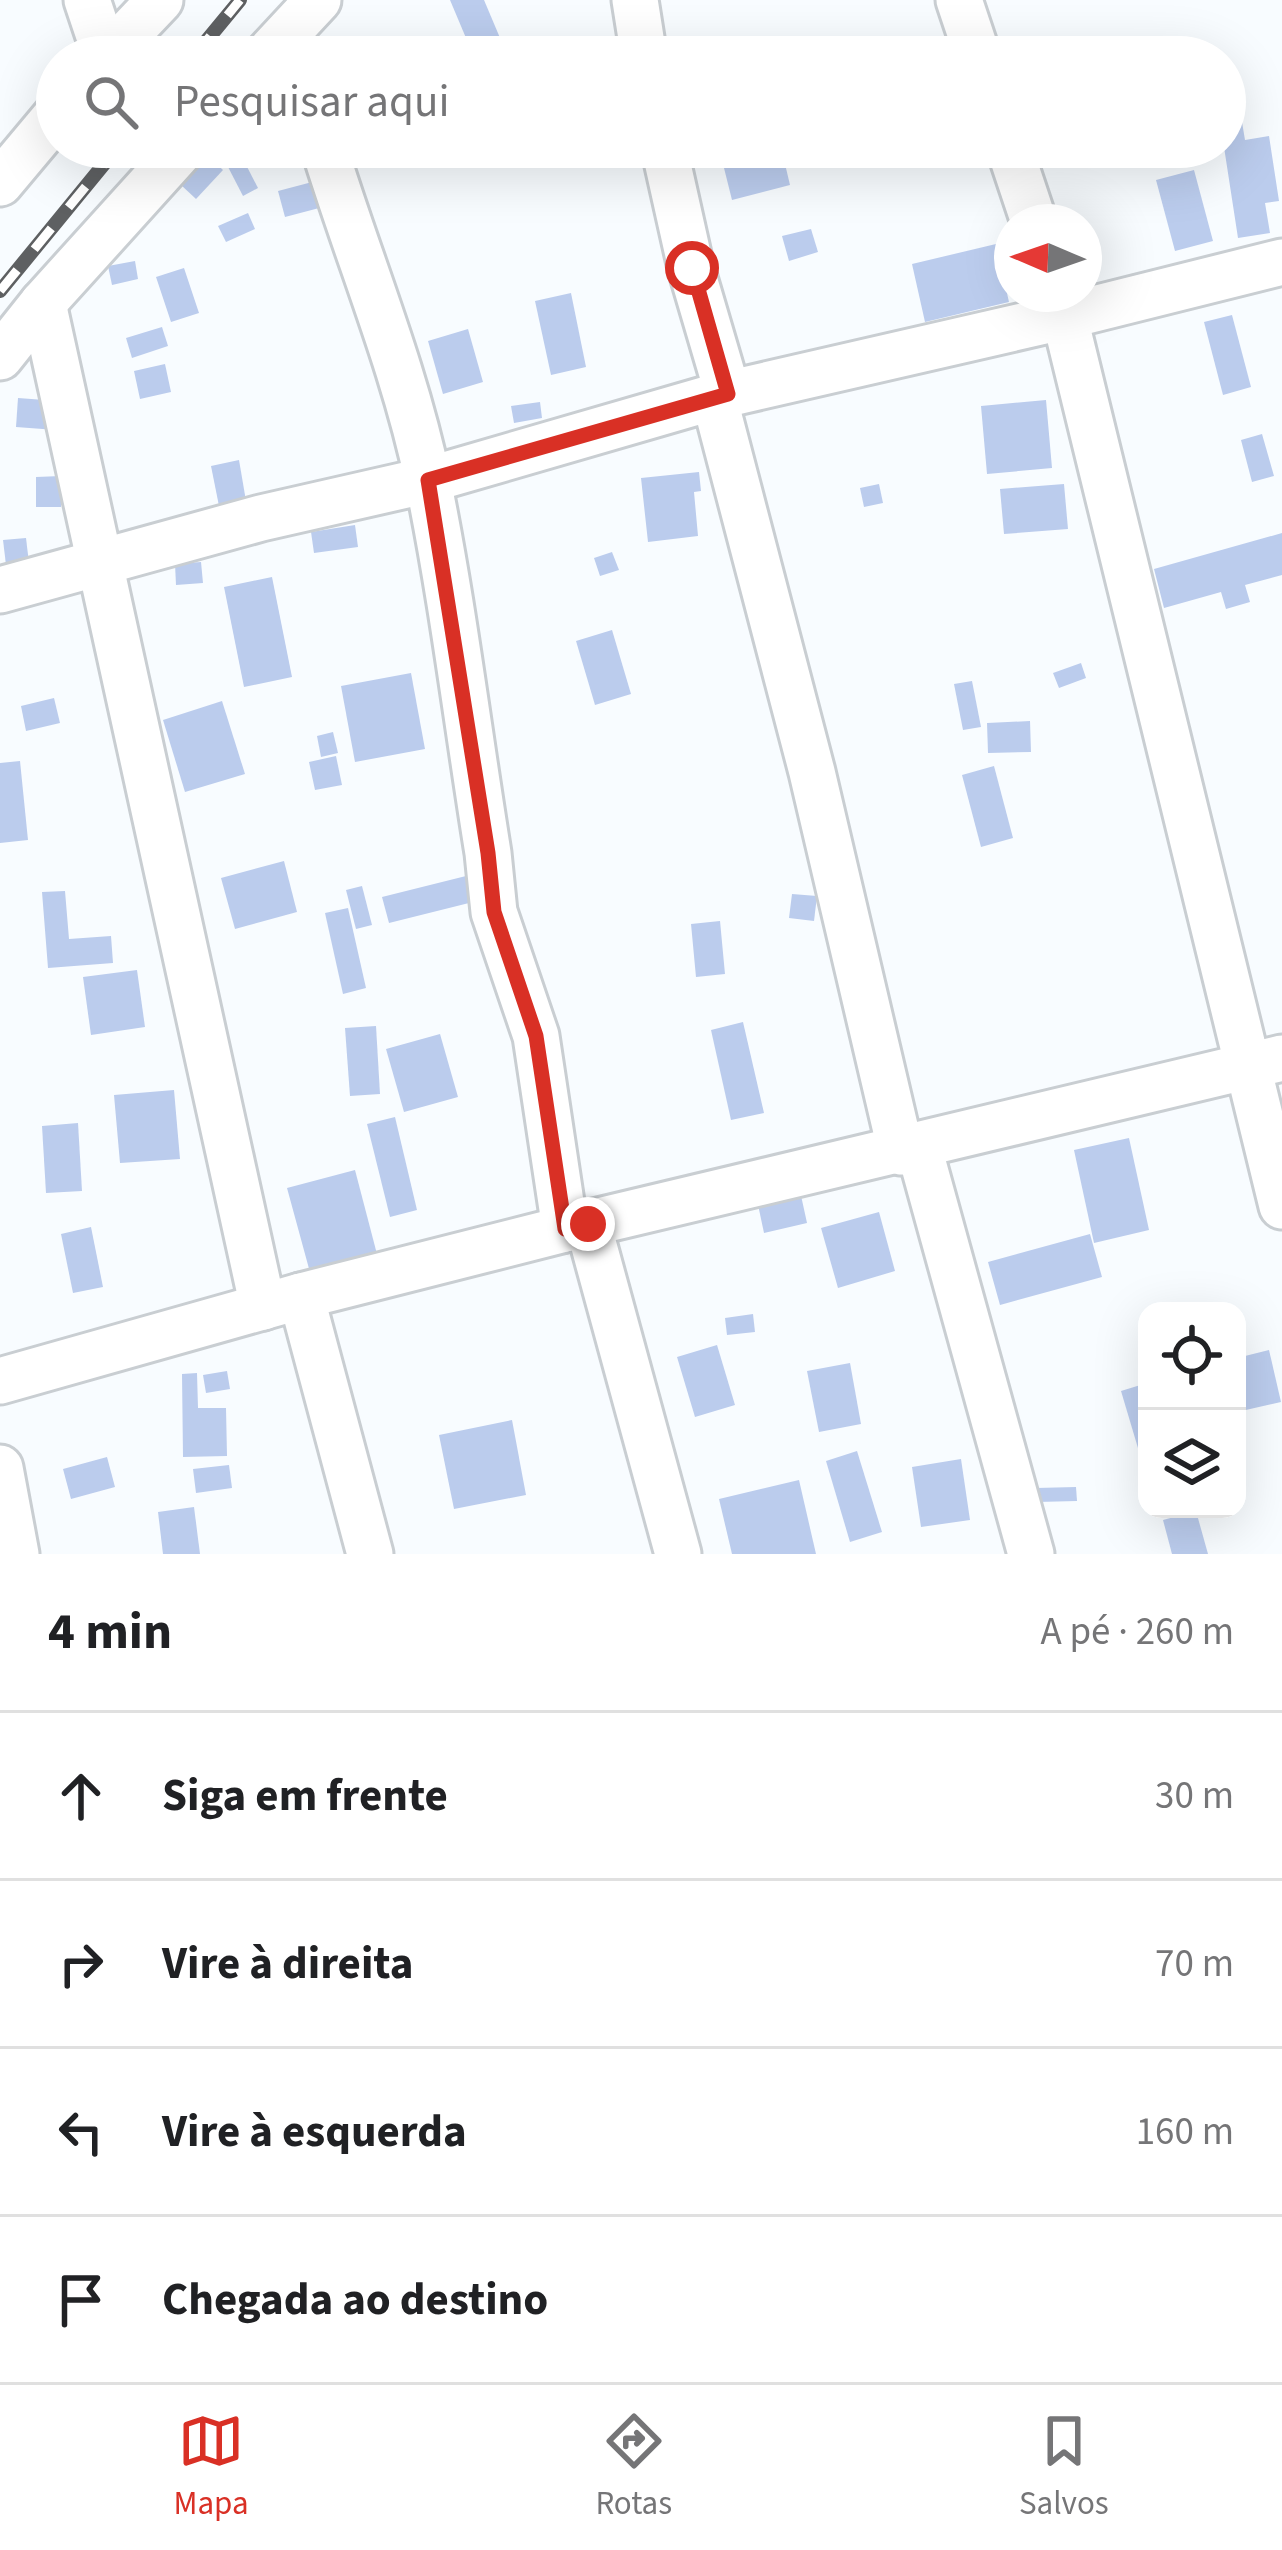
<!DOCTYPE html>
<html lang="pt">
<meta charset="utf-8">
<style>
body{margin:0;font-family:"Source Sans 3",sans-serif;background:#f6f6f6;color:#202124}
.controls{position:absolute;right:36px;bottom:36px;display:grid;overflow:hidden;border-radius:24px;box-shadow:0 12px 48px #0002}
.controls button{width:108px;height:108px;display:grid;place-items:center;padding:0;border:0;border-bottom:3px solid #e0e0e0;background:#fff;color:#202124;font:60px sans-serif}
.compass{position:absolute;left:994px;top:204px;width:108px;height:108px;border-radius:50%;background:#fff;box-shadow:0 12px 48px #0002;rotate:272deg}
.stop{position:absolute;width:36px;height:36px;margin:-27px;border:9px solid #d93025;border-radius:50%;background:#fff}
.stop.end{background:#d93025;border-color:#fff;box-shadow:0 3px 12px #0008}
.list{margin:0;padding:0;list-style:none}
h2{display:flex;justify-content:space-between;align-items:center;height:156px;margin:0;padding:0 48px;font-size:51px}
h2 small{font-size:39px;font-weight:400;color:#757577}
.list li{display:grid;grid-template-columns:78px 1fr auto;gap:36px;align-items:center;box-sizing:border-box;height:168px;padding:0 48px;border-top:3px solid #e0e0e0}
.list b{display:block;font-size:45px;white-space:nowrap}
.list em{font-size:39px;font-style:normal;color:#757577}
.icon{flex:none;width:66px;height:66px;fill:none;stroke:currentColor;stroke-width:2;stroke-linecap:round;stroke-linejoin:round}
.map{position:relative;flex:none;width:1282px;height:1554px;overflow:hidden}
.search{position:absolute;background:#fff;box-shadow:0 12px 48px #0002;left:36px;right:36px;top:36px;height:132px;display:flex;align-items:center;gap:30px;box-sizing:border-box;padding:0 42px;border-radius:66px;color:#757577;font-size:45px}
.sheet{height:828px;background:#fff}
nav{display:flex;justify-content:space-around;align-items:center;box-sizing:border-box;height:168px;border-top:3px solid #e0e0e0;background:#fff;font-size:33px;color:#757577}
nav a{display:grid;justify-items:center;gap:6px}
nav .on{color:#d93025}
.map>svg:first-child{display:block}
</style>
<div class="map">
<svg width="1282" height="1554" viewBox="0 0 1282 1554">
<rect width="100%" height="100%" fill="#f8fcff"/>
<g fill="#bbcced">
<path d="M 450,0 L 484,0 L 503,45 L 474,57 Z"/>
<path d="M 1242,122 L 1245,140 L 1269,136 L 1279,201 L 1265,203 L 1270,233 L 1238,238 L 1224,147 L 1225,125 Z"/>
<path d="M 756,147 L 781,147 L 790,185 L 732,200 L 721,156 Z"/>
<path d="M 207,155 L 223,170 L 196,199 L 180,184 Z"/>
<path d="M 242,157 L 258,188 L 243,196 L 227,165 Z"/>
<path d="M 1194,170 L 1213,241 L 1175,251 L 1156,180 Z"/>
<path d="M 316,181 L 323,207 L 285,217 L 278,191 Z"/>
<path d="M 248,213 L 255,229 L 226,242 L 218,226 Z"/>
<path d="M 811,229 L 818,252 L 789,261 L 782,236 Z"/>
<path d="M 996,244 L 1009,302 L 925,322 L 912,264 Z"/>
<path d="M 135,261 L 138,279 L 112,285 L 108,266 Z"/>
<path d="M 184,268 L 199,313 L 171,322 L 156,277 Z"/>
<path d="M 571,293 L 586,367 L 551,375 L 535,301 Z"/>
<path d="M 1232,315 L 1251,387 L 1223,395 L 1204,322 Z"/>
<path d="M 162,327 L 168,346 L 132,358 L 126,338 Z"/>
<path d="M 468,329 L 483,382 L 443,394 L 428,341 Z"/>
<path d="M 165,364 L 171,392 L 140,399 L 134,371 Z"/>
<path d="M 18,398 L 58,401 L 56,430 L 16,427 Z"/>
<path d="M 1046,400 L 1052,468 L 987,474 L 981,406 Z"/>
<path d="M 540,402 L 542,418 L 514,423 L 511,406 Z"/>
<path d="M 1262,434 L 1274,476 L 1252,482 L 1241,440 Z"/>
<path d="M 239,460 L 246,501 L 219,506 L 211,466 Z"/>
<path d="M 699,472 L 701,491 L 694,492 L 698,536 L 648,542 L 641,478 Z"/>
<path d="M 61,476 L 61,507 L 36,507 L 36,477 Z"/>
<path d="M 879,484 L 883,503 L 864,507 L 860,488 Z"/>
<path d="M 1064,484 L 1068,529 L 1004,534 L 1000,489 Z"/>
<path d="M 355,525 L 358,547 L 314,553 L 311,532 Z"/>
<path d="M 1282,533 L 1282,575 L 1245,585 L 1250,602 L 1226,609 L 1221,592 L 1164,608 L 1154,569 Z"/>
<path d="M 26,538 L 29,563 L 6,565 L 3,540 Z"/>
<path d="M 612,552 L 619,570 L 600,576 L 594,558 Z"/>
<path d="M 201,562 L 203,583 L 176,585 L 175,564 Z"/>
<path d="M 272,577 L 292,677 L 244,687 L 224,587 Z"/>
<path d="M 612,630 L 631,694 L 595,705 L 576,641 Z"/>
<path d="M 1081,663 L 1086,678 L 1059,688 L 1053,673 Z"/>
<path d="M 411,673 L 425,749 L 355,762 L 341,686 Z"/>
<path d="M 972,681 L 981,727 L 963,730 L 954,684 Z"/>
<path d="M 54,698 L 60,723 L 26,731 L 21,706 Z"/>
<path d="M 222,701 L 245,774 L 185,792 L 163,720 Z"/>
<path d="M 1030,721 L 1031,752 L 988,753 L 987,723 Z"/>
<path d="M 333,732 L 338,753 L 321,757 L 317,736 Z"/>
<path d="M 336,756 L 342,785 L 315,790 L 309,762 Z"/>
<path d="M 20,761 L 28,840 L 0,843 L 0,763 Z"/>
<path d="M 994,766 L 1013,838 L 981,847 L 962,775 Z"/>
<path d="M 284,861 L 297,912 L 235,929 L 221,878 Z"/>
<path d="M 470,875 L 477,901 L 389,923 L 382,897 Z"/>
<path d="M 362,886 L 372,925 L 356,929 L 346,890 Z"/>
<path d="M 65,891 L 69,939 L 111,936 L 113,963 L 48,968 L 42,892 Z"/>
<path d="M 792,894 L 817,896 L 814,921 L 789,918 Z"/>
<path d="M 348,908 L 366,988 L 343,994 L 325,913 Z"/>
<path d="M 720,921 L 725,974 L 696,977 L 691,924 Z"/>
<path d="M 137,970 L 145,1027 L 91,1035 L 83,977 Z"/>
<path d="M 743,1022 L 764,1113 L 731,1120 L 711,1030 Z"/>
<path d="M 376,1026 L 380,1094 L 350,1096 L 345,1028 Z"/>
<path d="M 440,1034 L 458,1097 L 404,1112 L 386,1049 Z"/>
<path d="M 174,1090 L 180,1159 L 120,1163 L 114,1095 Z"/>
<path d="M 395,1117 L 417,1210 L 390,1217 L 367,1124 Z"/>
<path d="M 78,1123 L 82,1191 L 46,1193 L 42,1126 Z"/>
<path d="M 1129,1138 L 1149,1230 L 1094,1243 L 1074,1150 Z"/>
<path d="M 355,1170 L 378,1258 L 311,1276 L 287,1188 Z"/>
<path d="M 800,1191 L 807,1223 L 764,1233 L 757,1200 Z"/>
<path d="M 879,1212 L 895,1271 L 838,1288 L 821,1228 Z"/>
<path d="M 91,1227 L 103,1287 L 73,1293 L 61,1234 Z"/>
<path d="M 1090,1234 L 1102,1277 L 1000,1305 L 988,1262 Z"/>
<path d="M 753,1314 L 755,1332 L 727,1335 L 725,1318 Z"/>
<path d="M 717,1345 L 735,1405 L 695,1417 L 677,1357 Z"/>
<path d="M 1269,1350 L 1281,1402 L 1237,1412 L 1237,1358 Z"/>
<path d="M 850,1363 L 861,1424 L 819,1432 L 807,1371 Z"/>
<path d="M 227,1371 L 230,1389 L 206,1393 L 203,1375 Z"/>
<path d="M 197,1373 L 198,1408 L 226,1408 L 227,1456 L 183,1457 L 182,1374 Z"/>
<path d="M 1147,1383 L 1147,1475 L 1146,1475 L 1121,1391 Z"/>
<path d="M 512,1420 L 526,1495 L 454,1509 L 439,1435 Z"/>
<path d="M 857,1451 L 882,1532 L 850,1542 L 826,1461 Z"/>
<path d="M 107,1457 L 115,1487 L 71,1499 L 63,1469 Z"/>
<path d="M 961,1459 L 970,1520 L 921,1527 L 912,1467 Z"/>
<path d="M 229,1465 L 232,1488 L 196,1493 L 193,1469 Z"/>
<path d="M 799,1480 L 816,1554 L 732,1554 L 719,1499 Z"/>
<path d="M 1076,1487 L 1077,1501 L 1037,1502 L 1036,1488 Z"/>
<path d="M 194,1507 L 200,1554 L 163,1554 L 158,1512 Z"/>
<path d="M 1196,1511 L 1208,1554 L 1172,1554 L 1163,1520 Z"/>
</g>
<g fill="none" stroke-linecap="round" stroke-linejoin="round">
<defs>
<g id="minor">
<path d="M 87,0 L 106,57"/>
<path d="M 635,0 L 644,57"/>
<path d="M 959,0 L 978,57"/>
<path d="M 106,57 L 160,0"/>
<path d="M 265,57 L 318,0"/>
<path d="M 324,147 C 358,258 404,366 428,481 C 453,603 468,730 488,853 L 494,912 L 536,1036 L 565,1229"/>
<path d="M 664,147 L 691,268 L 728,394"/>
<path d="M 1009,147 L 1034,222"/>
<path d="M 0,183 L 57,115"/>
<path d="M 1059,294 L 1282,1206"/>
<path d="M 43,303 L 263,1307"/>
<path d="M 0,357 L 43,303 L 184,147"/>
<path d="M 714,397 L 812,772 L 901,1152"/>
<path d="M 0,590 L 261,518 L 428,480 L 714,397 L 1066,316 L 1282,262"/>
<path d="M 919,1148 L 1031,1554"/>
<path d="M 588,1224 L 678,1554"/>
<path d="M 301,1296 L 370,1554"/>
<path d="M 0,1381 L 301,1296 L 565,1229 L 1282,1058"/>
<path d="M 0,1468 L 16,1554"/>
</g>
</defs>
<use href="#minor" stroke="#c9ced2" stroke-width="51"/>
<use href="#minor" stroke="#fff" stroke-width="45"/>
<defs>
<g id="rail">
<path d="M 193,57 L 240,0"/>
<path d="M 0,291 L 118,147"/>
</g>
</defs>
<use href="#rail" stroke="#5e6062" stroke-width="14"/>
<use href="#rail" stroke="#fff" stroke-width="9" stroke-dasharray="27" stroke-linecap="butt"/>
</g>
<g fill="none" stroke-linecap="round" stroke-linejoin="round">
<path stroke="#d93025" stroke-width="15" d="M 588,1224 L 565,1229 L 536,1036 L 494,912 L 488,853 L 428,480 L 728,394 L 692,268"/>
</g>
</svg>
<div class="controls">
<button><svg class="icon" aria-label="locate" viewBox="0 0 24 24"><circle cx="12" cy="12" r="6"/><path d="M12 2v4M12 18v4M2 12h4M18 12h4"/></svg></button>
<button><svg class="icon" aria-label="layers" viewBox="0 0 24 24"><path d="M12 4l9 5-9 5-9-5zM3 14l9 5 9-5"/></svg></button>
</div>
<svg class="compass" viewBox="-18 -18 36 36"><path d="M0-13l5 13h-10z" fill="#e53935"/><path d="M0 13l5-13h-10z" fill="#757577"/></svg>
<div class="stop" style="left:692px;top:268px"></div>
<div class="stop end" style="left:588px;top:1224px"></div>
<div class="search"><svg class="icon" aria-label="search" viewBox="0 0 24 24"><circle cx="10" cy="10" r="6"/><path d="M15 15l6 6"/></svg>Pesquisar aqui</div>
</div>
<section class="sheet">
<h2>4 min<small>A pé · 260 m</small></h2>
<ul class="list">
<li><svg class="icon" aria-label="ahead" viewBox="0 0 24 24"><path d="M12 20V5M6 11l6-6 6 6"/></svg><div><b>Siga em frente</b></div><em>30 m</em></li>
<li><svg class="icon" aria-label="right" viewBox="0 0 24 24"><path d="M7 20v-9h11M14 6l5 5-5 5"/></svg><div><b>Vire à direita</b></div><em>70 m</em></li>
<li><svg class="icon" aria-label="left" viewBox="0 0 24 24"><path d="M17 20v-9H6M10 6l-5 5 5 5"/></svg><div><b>Vire à esquerda</b></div><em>160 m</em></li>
<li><svg class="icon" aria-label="arrive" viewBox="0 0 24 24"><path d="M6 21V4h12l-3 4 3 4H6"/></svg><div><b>Chegada ao destino</b></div></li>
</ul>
</section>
<nav>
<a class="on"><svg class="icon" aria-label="map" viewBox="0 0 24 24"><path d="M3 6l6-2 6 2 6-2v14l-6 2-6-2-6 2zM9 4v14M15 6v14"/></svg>Mapa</a>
<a><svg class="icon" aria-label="directions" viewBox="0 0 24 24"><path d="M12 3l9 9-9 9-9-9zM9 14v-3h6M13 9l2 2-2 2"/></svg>Rotas</a>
<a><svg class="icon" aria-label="saved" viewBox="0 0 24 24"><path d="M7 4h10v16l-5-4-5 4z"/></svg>Salvos</a>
</nav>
